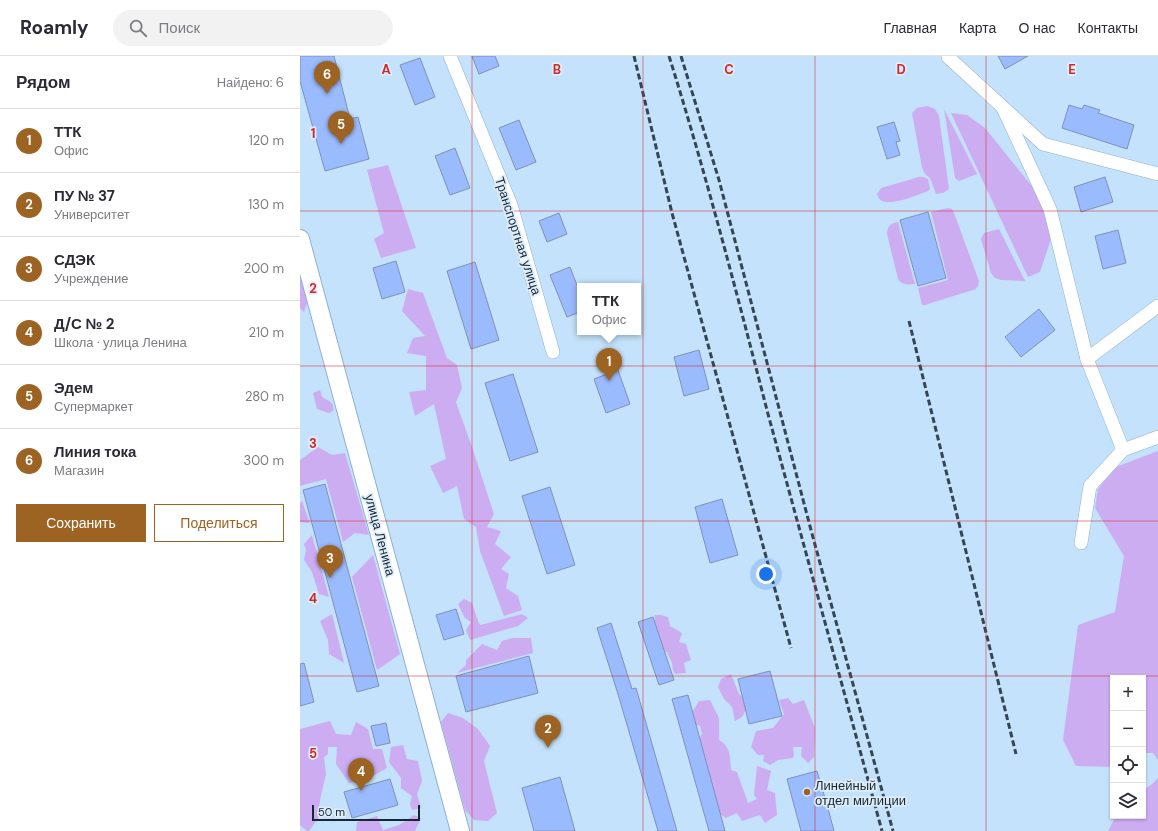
<!DOCTYPE html>
<html lang="ru">
<meta charset="utf-8">
<style>
body{margin:0;font-family:"DM Sans",sans-serif;background:#f2f2f3;color:#2b2b33}
.controls{position:absolute;right:12px;bottom:12px;display:grid;overflow:hidden;border-radius:0px;box-shadow:0 1px 3px #0004}
.controls button{width:36px;height:36px;display:grid;place-items:center;padding:0;border:0;border-bottom:1px solid #e1e1e2;background:#fff;color:#2b2b33;font:20px sans-serif}
.scale{position:absolute;left:12px;bottom:10px;width:108px;box-sizing:border-box;padding-left:4px;border:2px solid #192733;border-top:0;font-size:11px;line-height:14px;white-space:nowrap;color:#192733;-webkit-text-stroke:3px #deedfa;paint-order:stroke}
.you{position:absolute;left:466px;top:518px;width:14px;height:14px;margin:-10px;border:3px solid #fff;border-radius:50%;background:#1a73e8;box-shadow:0 0 0 6px #1a73e833}
.badge{display:grid;place-items:center;width:26px;height:26px;border-radius:50%;background:#9d6322;color:#fff;font-size:13px;font-weight:700}
.pin{position:absolute;translate:-50% -33px;filter:drop-shadow(0 1px 2px #0008)}
.pin::after{content:'';position:absolute;top:21px;width:14px;height:12px;background:inherit;clip-path:polygon(0 0,100% 0,50% 100%)}
.popup{position:absolute;left:277px;top:227px;width:64px;height:52px;box-sizing:border-box;display:grid;place-content:center;border-radius:0px;background:#fff;filter:drop-shadow(0 1px 3px #0005);font-size:13px;white-space:nowrap;color:#7c7c81}
.popup b{font-size:15px;color:#2b2b33}
.popup::after{content:'';position:absolute;left:50%;top:100%;margin-left:-8px;border:8px solid transparent;border-top-color:#fff}
.list{margin:0;padding:0;list-style:none}
h2{display:flex;justify-content:space-between;align-items:center;height:52px;margin:0;padding:0 16px;font-size:17px}
h2 small{font-size:13px;font-weight:400;color:#7c7c81}
.list li{display:grid;grid-template-columns:26px 1fr auto;gap:12px;align-items:center;box-sizing:border-box;height:64px;padding:0 16px;border-top:1px solid #e1e1e2}
.list b{display:block;font-size:15px;white-space:nowrap}
.list p{margin:0;font-size:13px;white-space:nowrap;color:#7c7c81}
.list em{font-size:13px;font-style:normal;color:#7c7c81}
.actions{display:flex;gap:8px;padding:12px 16px}
.actions a{flex:1;padding:9px 0;border:1px solid #9d6322;border-radius:0px;text-align:center;font-size:14px;color:#9d6322}
.actions .main{background:#9d6322;color:#fff}
.icon{flex:none;width:22px;height:22px;fill:none;stroke:currentColor;stroke-width:2;stroke-linecap:round;stroke-linejoin:round}
.map{position:relative;flex:none;width:858px;height:775px;overflow:hidden}
header{display:flex;align-items:center;gap:24px;box-sizing:border-box;height:56px;padding:0 20px;background:#fff;border-bottom:1px solid #e1e1e2}
header strong{font-size:19px}
nav{display:flex;gap:22px;margin-inline-start:auto;font-size:14px}
.search{width:280px;height:36px;background:#f2f2f3;display:flex;align-items:center;gap:10px;box-sizing:border-box;padding:0 14px;border-radius:22px;color:#7c7c81;font-size:15px}
main{display:flex}
aside{flex:1;background:#fff}
.map>svg:first-child{display:block}
</style>
<header>
<strong>Roamly</strong>
<div class="search"><svg class="icon" aria-label="search" viewBox="0 0 24 24"><circle cx="10" cy="10" r="6"/><path d="M15 15l6 6"/></svg>Поиск</div>
<nav><a>Главная</a><a>Карта</a><a>О нас</a><a>Контакты</a></nav>
</header>
<main>
<aside>
<h2>Рядом<small>Найдено: 6</small></h2>
<ul class="list">
<li><span class="badge">1</span><div><b>ТТК</b><p>Офис</p></div><em>120 m</em></li>
<li><span class="badge">2</span><div><b>ПУ № 37</b><p>Университет</p></div><em>130 m</em></li>
<li><span class="badge">3</span><div><b>СДЭК</b><p>Учреждение</p></div><em>200 m</em></li>
<li><span class="badge">4</span><div><b>Д/С № 2</b><p>Школа · улица Ленина</p></div><em>210 m</em></li>
<li><span class="badge">5</span><div><b>Эдем</b><p>Супермаркет</p></div><em>280 m</em></li>
<li><span class="badge">6</span><div><b>Линия тока</b><p>Магазин</p></div><em>300 m</em></li>
</ul>
<div class="actions"><a class="main">Сохранить</a><a>Поделиться</a></div>
</aside>
<div class="map">
<svg width="858" height="775" viewBox="0 0 858 775">
<rect width="100%" height="100%" fill="#c4e2fb"/>
<g fill="#ccadf2">
<path d="M 627,50 L 635,53 L 639,60 L 649,133 L 643,137 L 636,138 L 630,122 L 625,118 L 622,112 L 612,57 L 617,52 Z"/>
<path d="M 644,53 L 677,118 L 659,125 L 655,122 Z"/>
<path d="M 651,57 L 667,59 L 685,72 L 739,139 L 751,183 L 740,216 L 728,221 Z"/>
<path d="M 88,109 L 116,192 L 81,202 L 74,183 L 84,177 L 67,114 Z"/>
<path d="M 619,121 L 623,121 L 628,123 L 630,133 L 628,135 C 617,139 580,156 577,138 L 581,132 Z"/>
<path d="M 648,152 L 652,153 L 654,157 L 679,225 L 678,230 L 676,233 L 625,249 L 622,249 L 618,232 L 648,224 L 631,156 Z"/>
<path d="M 598,166 L 615,228 C 608,229 602,229 598,223 L 587,178 C 587,170 591,167 598,166 Z"/>
<path d="M 699,173 L 725,225 L 701,224 L 695,222 L 691,217 L 681,183 L 684,177 Z"/>
<path d="M 0,202 L 11,236 L 4,256 L 0,252 Z"/>
<path d="M 108,233 L 123,237 L 147,302 L 157,309 L 162,332 L 156,346 L 172,391 L 194,458 L 187,471 L 201,475 L 195,488 L 211,501 L 201,513 L 209,518 L 206,532 L 218,540 L 222,554 L 204,560 L 180,495 L 176,471 L 164,463 L 157,430 L 143,437 L 130,410 L 146,403 L 134,348 L 115,360 L 109,336 L 126,334 L 126,300 L 107,297 L 113,282 L 125,280 L 102,255 Z"/>
<path d="M 20,334 L 22,341 L 32,347 L 34,354 L 29,357 L 17,353 L 13,337 Z"/>
<path d="M 18,391 L 32,399 L 45,397 L 69,479 L 55,477 L 43,486 L 26,423 L 0,430 L 0,404 Z"/>
<path d="M 858,395 L 858,704 L 853,697 L 843,697 L 843,622 L 813,622 L 813,711 L 776,710 L 763,684 L 778,569 L 815,556 L 824,500 L 795,452 L 798,433 L 816,411 Z"/>
<path d="M 2,445 L 10,467 L 0,466 L 0,447 Z"/>
<path d="M 12,479 L 29,541 L 19,538 L 12,516 L 4,504 L 6,494 L 4,488 Z"/>
<path d="M 73,499 L 100,598 L 77,614 L 52,521 Z"/>
<path d="M 164,543 L 172,547 L 178,565 L 180,569 L 222,558 L 228,562 L 218,570 L 170,584 L 166,574 L 171,566 L 165,562 L 158,548 Z"/>
<path d="M 32,558 L 44,607 L 29,598 L 28,584 L 20,565 Z"/>
<path d="M 355,559 L 361,559 L 368,561 L 370,570 L 382,577 L 379,586 L 386,588 L 391,604 L 384,607 L 386,617 L 375,618 L 373,614 L 372,607 L 367,596 L 362,596 L 354,569 Z"/>
<path d="M 213,582 L 231,582 L 233,597 L 157,617 L 166,609 L 166,604 L 182,588 L 197,594 L 202,585 Z"/>
<path d="M 431,618 L 439,638 L 445,643 L 448,649 L 442,661 L 435,665 L 432,651 L 424,643 L 418,631 L 421,623 Z"/>
<path d="M 488,642 L 493,648 L 504,644 L 515,672 L 514,701 L 508,707 L 501,700 L 502,691 L 493,691 L 494,699 L 493,702 L 478,704 L 470,709 L 463,705 L 464,699 L 458,699 L 451,691 L 456,675 L 473,672 L 484,658 L 479,644 Z"/>
<path d="M 410,644 L 419,662 L 419,684 C 431,691 430,701 431,714 L 437,716 L 448,747 L 457,743 L 454,739 L 457,710 L 471,715 L 467,734 L 475,737 L 477,759 L 465,767 L 460,759 L 442,765 L 437,757 L 426,762 L 414,754 L 397,688 L 402,678 L 400,670 L 390,667 L 391,658 L 399,645 Z"/>
<path d="M 148,657 L 163,662 L 178,673 L 190,690 L 184,705 L 197,757 L 188,765 L 174,764 L 165,754 L 141,666 Z"/>
<path d="M 30,665 L 36,678 L 51,679 L 56,666 L 68,673 L 73,693 L 82,693 L 87,712 L 71,721 L 49,727 L 36,708 L 37,691 L 28,691 L 28,698 L 24,701 L 26,718 L 20,744 L 18,763 L 9,775 L 7,775 L 0,769 L 0,673 Z"/>
<path d="M 103,689 L 107,703 L 118,705 L 122,725 L 117,738 L 121,752 L 112,754 L 110,748 L 112,740 L 101,732 L 101,722 L 89,706 L 91,691 Z"/>
<path d="M 858,722 L 858,775 L 808,775 L 816,760 L 843,760 L 843,734 L 851,729 Z"/>
<path d="M 114,759 L 121,762 L 115,775 L 56,775 L 57,766 L 77,760 L 83,774 L 99,769 Z"/>
</g>
<g fill="#9bbbff" stroke="#7f91b6">
<path d="M 0,0 L 34,0 L 50,63 L 58,61 L 69,103 L 25,115 L 0,25 Z"/>
<path d="M 172,0 L 195,0 L 199,10 L 179,18 Z"/>
<path d="M 698,0 L 728,0 L 705,13 Z"/>
<path d="M 120,2 L 135,41 L 115,49 L 100,9 Z"/>
<path d="M 769,49 L 782,53 L 784,49 L 800,54 L 798,57 L 834,69 L 827,93 L 762,72 Z"/>
<path d="M 219,64 L 236,106 L 216,114 L 199,72 Z"/>
<path d="M 594,66 L 600,85 L 596,86 L 600,99 L 587,103 L 577,71 Z"/>
<path d="M 155,92 L 170,132 L 150,139 L 135,100 Z"/>
<path d="M 805,121 L 813,146 L 781,156 L 774,131 Z"/>
<path d="M 628,156 L 646,222 L 618,230 L 600,164 Z"/>
<path d="M 259,157 L 267,178 L 247,186 L 239,165 Z"/>
<path d="M 818,174 L 826,207 L 803,213 L 795,180 Z"/>
<path d="M 96,205 L 105,236 L 82,243 L 73,212 Z"/>
<path d="M 175,206 L 199,284 L 171,293 L 147,215 Z"/>
<path d="M 270,211 L 280,237 L 280,256 L 267,261 L 250,219 Z"/>
<path d="M 739,253 L 755,274 L 721,301 L 705,281 Z"/>
<path d="M 399,294 L 409,333 L 384,340 L 374,301 Z"/>
<path d="M 318,314 L 330,348 L 306,357 L 294,323 Z"/>
<path d="M 213,318 L 238,396 L 210,405 L 185,327 Z"/>
<path d="M 25,428 L 79,630 L 57,636 L 3,434 Z"/>
<path d="M 250,431 L 275,509 L 247,518 L 222,440 Z"/>
<path d="M 422,443 L 438,499 L 410,507 L 395,451 Z"/>
<path d="M 156,553 L 164,578 L 144,584 L 136,559 Z"/>
<path d="M 353,561 L 374,624 L 359,629 L 338,566 Z"/>
<path d="M 311,567 L 332,633 L 336,632 L 377,775 L 358,775 L 318,638 L 297,572 Z"/>
<path d="M 229,600 L 238,637 L 166,656 L 156,620 Z"/>
<path d="M 4,607 L 14,646 L 0,650 L 0,608 Z"/>
<path d="M 470,615 L 482,660 L 449,668 L 438,623 Z"/>
<path d="M 388,639 L 425,775 L 409,775 L 372,643 Z"/>
<path d="M 86,667 L 90,687 L 76,690 L 71,670 Z"/>
<path d="M 517,715 L 527,749 L 534,775 L 501,775 L 487,723 Z"/>
<path d="M 260,721 L 275,775 L 234,775 L 222,732 Z"/>
<path d="M 90,723 L 98,749 L 52,762 L 44,736 Z"/>
</g>
<g fill="none" stroke-linecap="round" stroke-linejoin="round">
<defs>
<g id="minor">
<path d="M 150,0 L 211,149 L 253,296"/>
<path d="M 650,0 L 648,1 L 743,88 L 858,118"/>
<path d="M 703,52 L 750,153 L 787,303 L 823,394"/>
<path d="M 787,303 L 858,250"/>
<path d="M 781,487 L 790,430 L 823,394 L 858,381"/>
</g>
<path id="secondary" d="M 0,183 L 160,775"/>
</defs>
<use href="#minor" stroke="#8db0cf" stroke-width="14"/>
<use href="#secondary" stroke="#8db0cf" stroke-width="20"/>
<use href="#minor" stroke="#fff" stroke-width="13"/>
<use href="#secondary" stroke="#fff" stroke-width="18"/>
<g stroke="#344553" stroke-width="3" stroke-dasharray="6 3" stroke-linecap="butt">
<path d="M 334,0 L 372,157 L 491,592"/>
<path d="M 369,0 C 406,118 437,238 468,358 C 506,497 544,636 582,775"/>
<path d="M 381,0 L 419,124 L 511,474 L 593,775"/>
<path d="M 609,265 L 716,698"/>
</g>
</g>
<path fill="none" stroke="#d62828" stroke-width="1" stroke-opacity="0.55" d="M 172,0 L 172,775M 343,0 L 343,775M 515,0 L 515,775M 686,0 L 686,775M 0,155 L 858,155M 0,310 L 858,310M 0,465 L 858,465M 0,620 L 858,620"/>
<circle fill="#9d6322" stroke="#deedfa" stroke-width="1.5" cx="507" cy="736" r="4"/>
<g text-anchor="middle" dominant-baseline="central" stroke-width="3.5" stroke-linejoin="round" paint-order="stroke">
<g font-size="13" fill="#192733" stroke="#deedfa">
<text transform="translate(218 180) rotate(72)">Транспортная улица</text>
<text transform="translate(80 479) rotate(75)">улица Ленина</text>
</g>
<g font-size="13" fill="#192733" stroke="#deedfa" text-anchor="start">
<text x="515" y="729">Линейный<tspan x="515" dy="15">отдел милиции</tspan></text>
</g>
</g>
<g font-size="13" text-anchor="middle" font-weight="bold" fill="#d62828" stroke="#deedfa" stroke-width="3.5" stroke-linejoin="round" paint-order="stroke">
<text x="86" y="18">A</text>
<text x="257" y="18">B</text>
<text x="429" y="18">C</text>
<text x="601" y="18">D</text>
<text x="772" y="18">E</text>
<text x="13" y="82">1</text>
<text x="13" y="237">2</text>
<text x="13" y="392">3</text>
<text x="13" y="547">4</text>
<text x="13" y="702">5</text>
</g>
</svg>
<div class="controls">
<button>+</button>
<button>−</button>
<button><svg class="icon" aria-label="locate" viewBox="0 0 24 24"><circle cx="12" cy="12" r="6"/><path d="M12 2v4M12 18v4M2 12h4M18 12h4"/></svg></button>
<button><svg class="icon" aria-label="layers" viewBox="0 0 24 24"><path d="M12 4l9 5-9 5-9-5zM3 14l9 5 9-5"/></svg></button>
</div>
<div class="scale">50 m</div>
<div class="you"></div>
<div class="pin badge" style="left:309px;top:325px">1</div>
<div class="popup"><b>ТТК</b>Офис</div>
<div class="pin badge" style="left:248px;top:692px">2</div>
<div class="pin badge" style="left:30px;top:522px">3</div>
<div class="pin badge" style="left:61px;top:735px">4</div>
<div class="pin badge" style="left:41px;top:88px">5</div>
<div class="pin badge" style="left:27px;top:38px">6</div>
</div>
</main>
